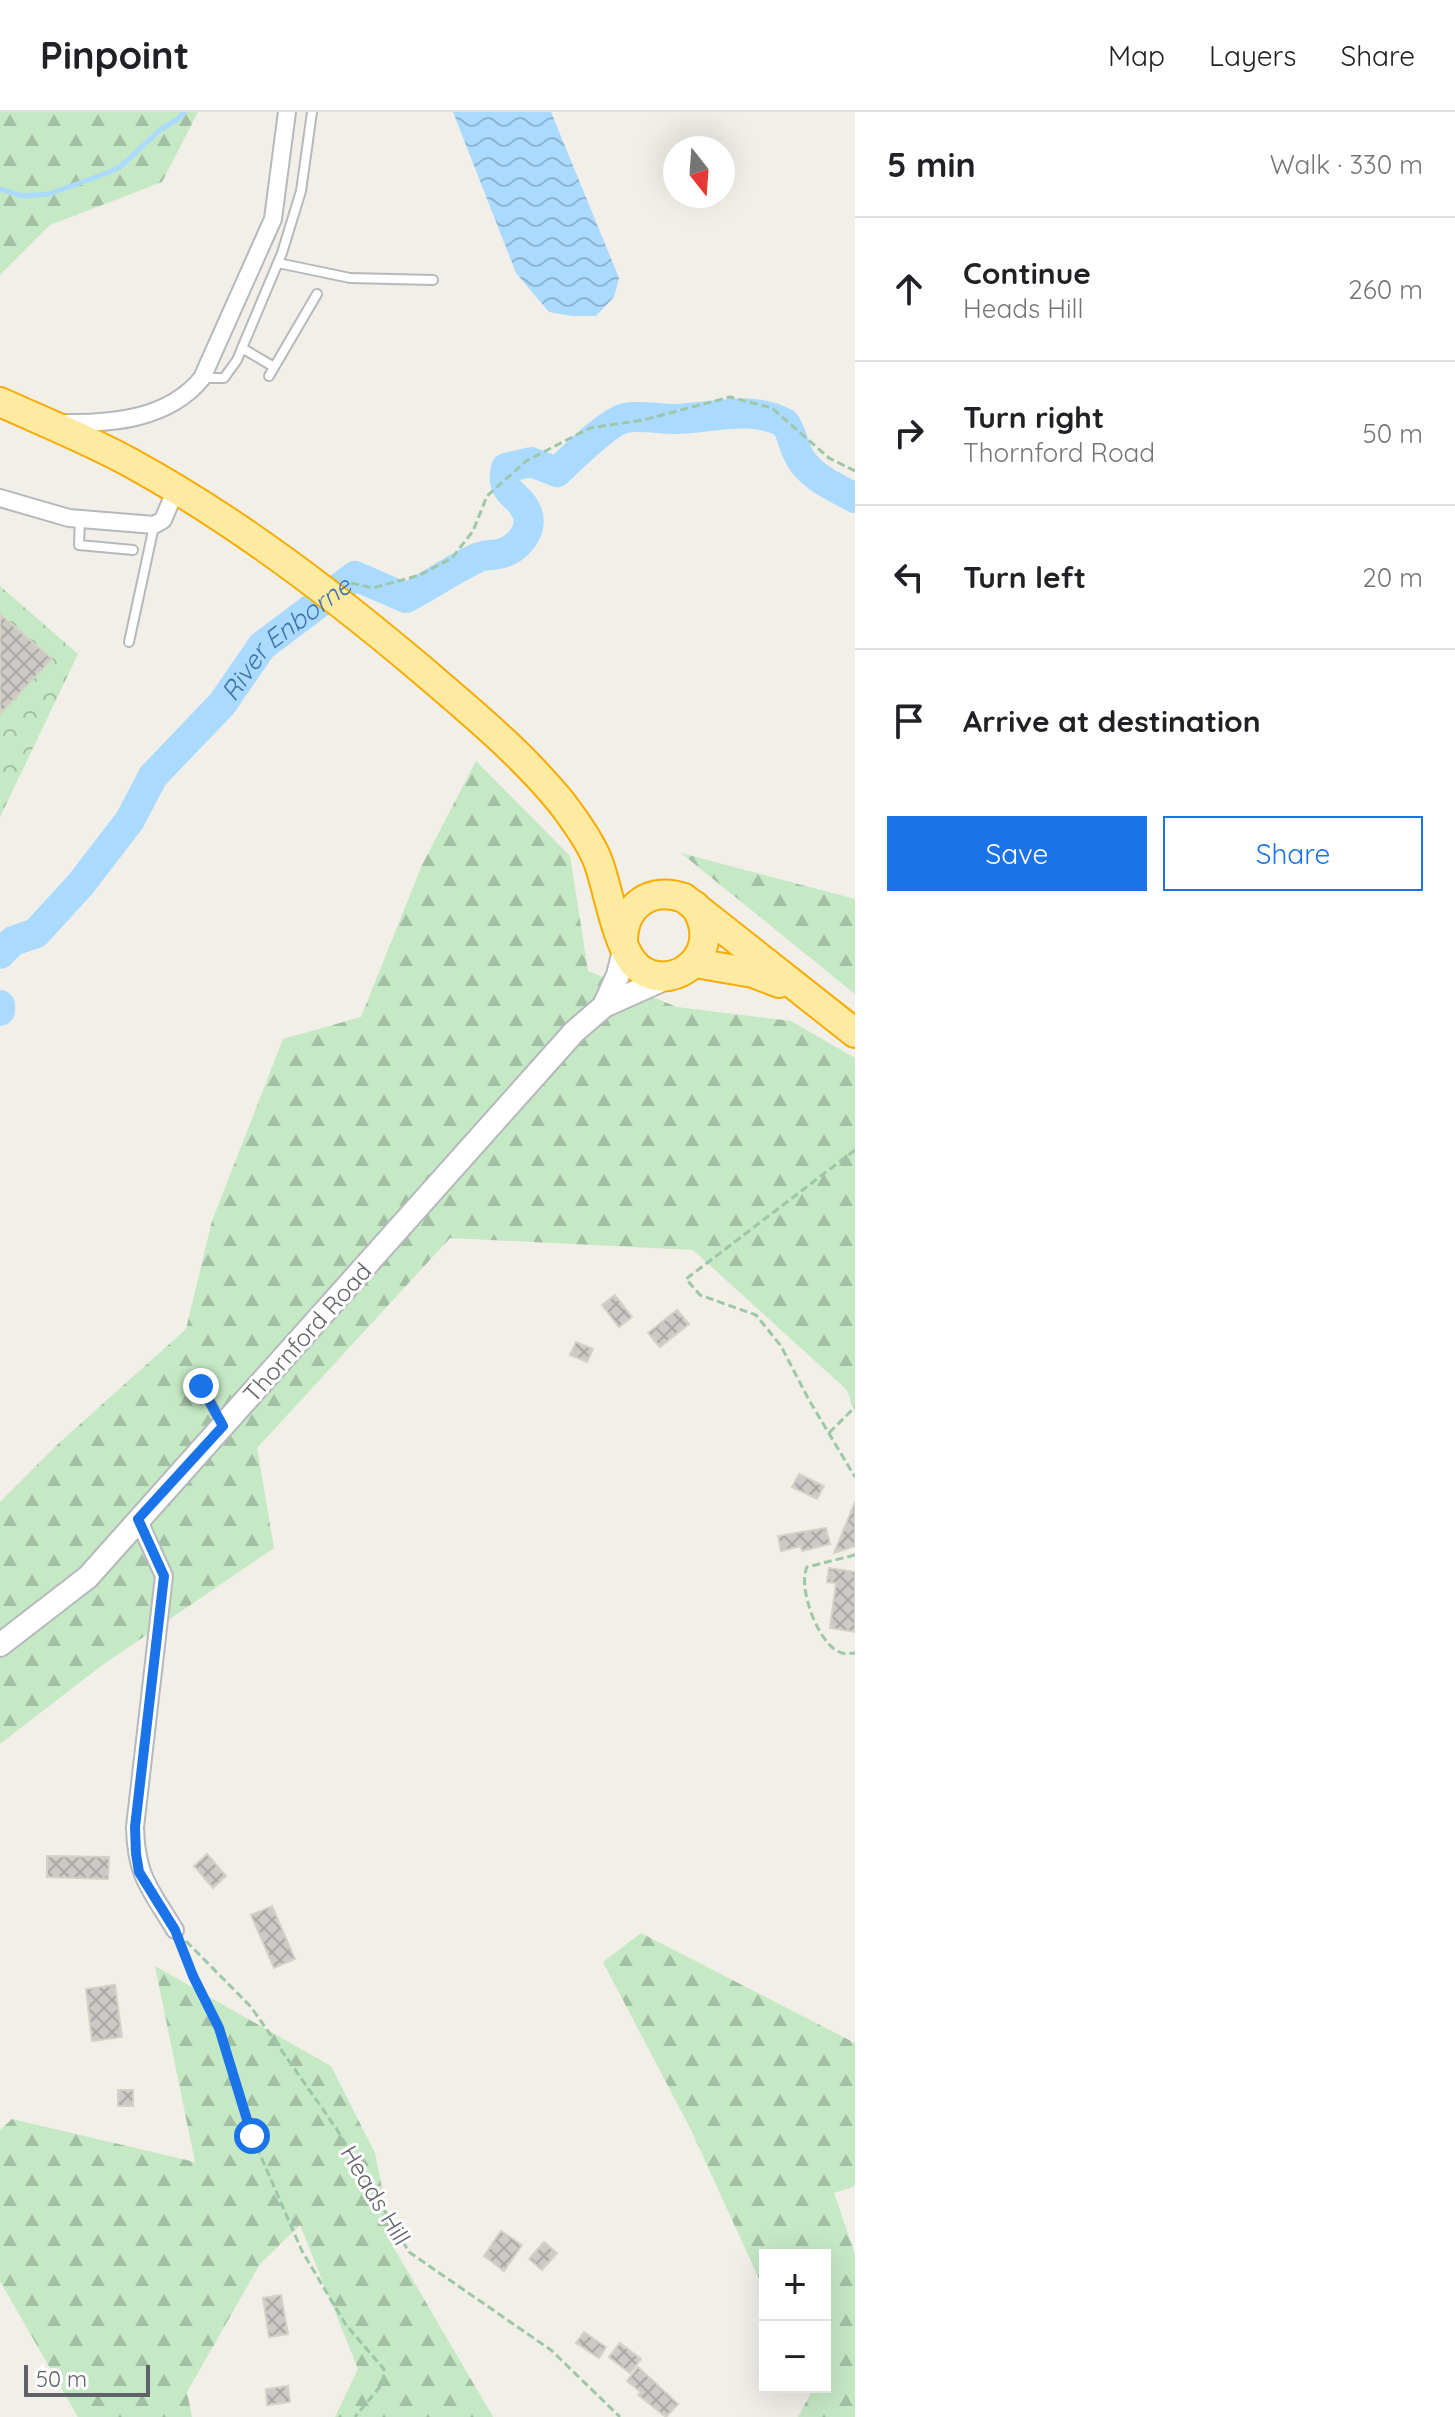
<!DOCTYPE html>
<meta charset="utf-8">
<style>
body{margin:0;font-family:Quicksand,sans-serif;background:#f2f2f2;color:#202124}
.controls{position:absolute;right:24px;bottom:24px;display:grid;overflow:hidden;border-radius:0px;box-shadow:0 8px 32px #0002}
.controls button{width:72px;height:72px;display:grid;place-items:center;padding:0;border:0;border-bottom:2px solid #e0e0e0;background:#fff;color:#202124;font:40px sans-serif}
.compass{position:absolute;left:663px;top:24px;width:72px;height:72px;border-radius:50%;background:#fff;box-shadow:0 8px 32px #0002;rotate:163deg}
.scale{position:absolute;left:24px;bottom:20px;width:126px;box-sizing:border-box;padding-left:8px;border:4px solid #5f6368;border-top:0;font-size:22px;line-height:28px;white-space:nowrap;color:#5f6368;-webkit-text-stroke:6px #fff;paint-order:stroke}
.stop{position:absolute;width:24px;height:24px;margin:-18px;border:6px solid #1a73e8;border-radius:50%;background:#fff}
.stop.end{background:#1a73e8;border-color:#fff;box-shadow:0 2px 8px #0008}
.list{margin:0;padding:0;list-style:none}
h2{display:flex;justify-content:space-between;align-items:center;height:104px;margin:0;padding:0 32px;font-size:34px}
h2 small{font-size:26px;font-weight:400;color:#757577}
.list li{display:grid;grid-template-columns:52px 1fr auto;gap:24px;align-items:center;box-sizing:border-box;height:144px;padding:0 32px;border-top:2px solid #e0e0e0}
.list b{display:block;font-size:30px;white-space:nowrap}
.list p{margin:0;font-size:26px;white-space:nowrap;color:#757577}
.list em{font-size:26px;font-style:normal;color:#757577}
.actions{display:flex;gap:16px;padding:24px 32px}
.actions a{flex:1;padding:18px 0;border:2px solid #1a73e8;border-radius:0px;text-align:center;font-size:28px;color:#1a73e8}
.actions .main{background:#1a73e8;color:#fff}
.icon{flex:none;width:44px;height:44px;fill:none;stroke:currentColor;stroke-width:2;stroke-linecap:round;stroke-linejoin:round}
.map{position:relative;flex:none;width:855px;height:2305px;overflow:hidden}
header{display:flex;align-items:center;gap:48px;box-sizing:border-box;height:112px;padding:0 40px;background:#fff;border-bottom:2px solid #e0e0e0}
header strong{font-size:38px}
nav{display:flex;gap:44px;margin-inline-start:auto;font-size:28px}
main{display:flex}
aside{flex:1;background:#fff}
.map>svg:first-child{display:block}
</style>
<header>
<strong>Pinpoint</strong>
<nav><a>Map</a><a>Layers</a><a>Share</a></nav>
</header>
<main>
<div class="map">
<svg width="855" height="2305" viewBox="0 0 855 2305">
<defs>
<pattern id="forest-firs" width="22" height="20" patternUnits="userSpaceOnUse" patternTransform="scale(2)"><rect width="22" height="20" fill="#c5e8c5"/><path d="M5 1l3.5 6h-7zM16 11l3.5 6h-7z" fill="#a3c0a4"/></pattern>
<pattern id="park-crowns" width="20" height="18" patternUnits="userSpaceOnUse" patternTransform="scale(2)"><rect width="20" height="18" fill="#c5e8c5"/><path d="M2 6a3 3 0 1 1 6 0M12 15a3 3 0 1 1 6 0" fill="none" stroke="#a3c0a4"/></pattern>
<pattern id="water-waves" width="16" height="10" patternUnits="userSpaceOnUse" patternTransform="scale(2)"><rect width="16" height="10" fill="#aadaff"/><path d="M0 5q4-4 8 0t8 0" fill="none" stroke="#8eb4d2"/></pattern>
<pattern id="building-cross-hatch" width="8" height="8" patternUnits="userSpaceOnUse" patternTransform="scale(2)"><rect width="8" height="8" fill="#cccac5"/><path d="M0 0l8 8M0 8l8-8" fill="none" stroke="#a9a8a4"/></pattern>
</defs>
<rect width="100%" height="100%" fill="#f1efe8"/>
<g fill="url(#forest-firs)">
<path d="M 0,0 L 198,0 L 162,70 L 50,113 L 0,163 Z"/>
<path d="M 476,649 L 570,744 L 588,859 L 677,895 L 791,909 L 855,946 L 855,1302 L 847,1278 L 693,1138 L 450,1126 L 257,1336 L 274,1436 L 101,1554 L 0,1632 L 0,1390 L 58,1332 L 186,1217 L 212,1109 L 283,927 L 361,905 L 422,753 Z"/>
<path d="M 681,741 L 855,787 L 855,882 Z"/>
<path d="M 641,1821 L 855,1931 L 855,2074 L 834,2081 L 855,2142 L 855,2305 L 798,2305 L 811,2281 L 808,2275 L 825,2275 L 825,2143 L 765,2143 L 765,2180 L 691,2018 L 603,1850 Z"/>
<path d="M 155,1854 L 331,1954 L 375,2041 L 394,2136 L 493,2305 L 335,2305 L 358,2257 L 300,2113 L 260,2152 L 187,2280 L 192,2305 L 78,2305 L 0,2169 L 0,2018 L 12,2007 L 195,2050 Z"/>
</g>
<path fill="url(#park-crowns)" d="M 0,474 L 78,542 L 0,705 Z"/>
<path fill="url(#water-waves)" d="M 453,0 L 551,0 L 619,166 L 614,185 L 596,204 L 572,204 L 549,200 L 516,161 Z"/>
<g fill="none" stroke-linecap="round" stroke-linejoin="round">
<path stroke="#aadaff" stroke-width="5" d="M 0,77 L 22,84 L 49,82 L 107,61 L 120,55 L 160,18 L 178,7 L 184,0"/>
<g stroke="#aadaff" stroke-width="30">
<path id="s1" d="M 0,842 L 13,829 L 36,821 L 80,773 L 130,708 L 153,664 L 222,592 L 262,534 L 355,464 L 406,486 C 431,473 453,457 477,446 C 485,442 494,444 502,441 C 517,437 532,420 528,404 C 523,382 499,384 506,356 L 531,350 L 557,360 C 571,347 608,310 625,306 C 640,303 660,307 675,307 C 713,306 750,293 785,311 C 792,321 793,332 798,342 C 808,364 835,375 855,386"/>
<path d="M 0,893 L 0,899"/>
</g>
</g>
<g fill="url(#building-cross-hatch)" stroke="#d6d1c6" stroke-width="2">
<path d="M 0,502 L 52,547 L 0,602 Z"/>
<path d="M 615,1183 L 632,1205 L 619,1215 L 602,1193 Z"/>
<path d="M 677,1198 L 689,1212 L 660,1235 L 648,1221 Z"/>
<path d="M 576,1230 L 593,1237 L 587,1250 L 570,1243 Z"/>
<path d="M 799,1362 L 824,1374 L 817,1387 L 792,1375 Z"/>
<path d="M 855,1390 L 855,1434 L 834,1441 Z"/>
<path d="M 826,1416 L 830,1432 L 802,1439 L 801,1434 L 781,1439 L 778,1424 Z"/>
<path d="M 829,1456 L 855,1460 L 855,1520 L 830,1516 L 836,1471 L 827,1470 Z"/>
<path d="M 207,1742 L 226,1764 L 213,1776 L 194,1754 Z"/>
<path d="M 47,1744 L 109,1745 L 108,1767 L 47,1765 Z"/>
<path d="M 272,1794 L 295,1847 L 274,1856 L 251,1803 Z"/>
<path d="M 115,1873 L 122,1925 L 92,1929 L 86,1877 Z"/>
<rect x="118" y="1978" width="15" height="16"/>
<path d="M 501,2119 L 522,2133 L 504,2159 L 484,2144 Z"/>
<path d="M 544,2130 L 557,2141 L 542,2158 L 529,2147 Z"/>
<path d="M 281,2183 L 288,2222 L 269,2225 L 263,2186 Z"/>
<path d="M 584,2220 L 606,2235 L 599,2246 L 576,2231 Z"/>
<path d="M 620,2231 L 641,2247 L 630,2261 L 609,2245 Z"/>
<path d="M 638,2255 L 678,2292 L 666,2305 L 638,2283 L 641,2280 L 627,2269 Z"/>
<path d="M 288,2274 L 290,2290 L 267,2293 L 266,2277 Z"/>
</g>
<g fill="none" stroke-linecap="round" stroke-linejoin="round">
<defs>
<g id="service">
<path d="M 278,151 L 350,166 L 433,168"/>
<path d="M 242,236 L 274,255"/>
<path d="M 269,264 L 317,182"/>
<path d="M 203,266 L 224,266 L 237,248 L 282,141 L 301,79 L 312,0"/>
<path d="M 80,407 L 79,433 L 133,438"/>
<path d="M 129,530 L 154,414"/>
<path d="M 201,1274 L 223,1313"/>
</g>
<g id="minor">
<path d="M 63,311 C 112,312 169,307 202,266 L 273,107 L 287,0"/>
<path d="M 0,386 L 69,406 L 154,413 L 163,408 L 176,377"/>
<path d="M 138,1407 L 164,1464 L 135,1715 C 136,1765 151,1778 175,1818"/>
</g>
<g id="tertiary">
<path d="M 604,894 L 618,863 L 625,835"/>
<path d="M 0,1533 L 88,1465 L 574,920 L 604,894 L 671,864"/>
</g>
<g id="trunk">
<path d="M 0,290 C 44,310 89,328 131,351 C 235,408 331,481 421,557 C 470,599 520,640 561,690 C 574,707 592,732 599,752 C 608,778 616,827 632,849 C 662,888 729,847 695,794"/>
<path d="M 623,828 C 624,793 651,774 684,786 L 855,921"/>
<path d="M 695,851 L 753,861 L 779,871"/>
</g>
</defs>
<use href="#service" stroke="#b5b8bc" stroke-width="12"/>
<use href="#minor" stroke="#b5b8bc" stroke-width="20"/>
<use href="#tertiary" stroke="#b5b8bc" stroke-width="26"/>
<use href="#trunk" stroke="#f9ab00" stroke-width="32"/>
<g stroke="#9cc7a9" stroke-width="3" stroke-dasharray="8 4" stroke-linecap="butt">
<path d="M 351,471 L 373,476 L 420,463 L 452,446 L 473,419 L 487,384 L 526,349 L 590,316 L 643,308 L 730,285 L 772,296 L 829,346 L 855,359"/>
<path d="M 855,1038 L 686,1167 L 700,1183 L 756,1203 L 781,1234 L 809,1288 L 855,1365"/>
<path d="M 829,1321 L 855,1295"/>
<path d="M 855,1443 L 807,1455 C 797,1475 819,1535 842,1541 C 844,1542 853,1541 855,1541"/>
<path d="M 186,1829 L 251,1895 L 336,2016 L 409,2140 L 551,2238 L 620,2305"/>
<path d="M 181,1833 L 193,1864 L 219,1916 L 252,2024 L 302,2139 L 346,2213 L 384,2257 L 383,2271 L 355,2305"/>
</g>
<use href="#service" stroke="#fff" stroke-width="8"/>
<use href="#minor" stroke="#fff" stroke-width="16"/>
<use href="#tertiary" stroke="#fff" stroke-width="22"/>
<use href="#trunk" stroke="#feeaa1" stroke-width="28"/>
</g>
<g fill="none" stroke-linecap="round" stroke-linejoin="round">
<path stroke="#1a73e8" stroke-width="10" d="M 201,1274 L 223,1314 L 138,1407 L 164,1464 L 135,1715 L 136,1742 L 139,1760 L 175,1818 L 193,1864 L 219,1916 L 252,2024"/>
</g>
<g text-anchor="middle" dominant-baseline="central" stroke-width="6" stroke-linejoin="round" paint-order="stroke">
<g font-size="24" fill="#5f6368" stroke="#fff">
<text transform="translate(307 1220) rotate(-48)">Thornford Road</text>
<text transform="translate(376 2083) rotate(59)">Heads Hill</text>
</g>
<g font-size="26" font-style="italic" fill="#4174aa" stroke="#fff">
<text stroke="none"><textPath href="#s1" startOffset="432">River Enborne</textPath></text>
</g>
</g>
</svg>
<div class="controls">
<button>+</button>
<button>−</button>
</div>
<svg class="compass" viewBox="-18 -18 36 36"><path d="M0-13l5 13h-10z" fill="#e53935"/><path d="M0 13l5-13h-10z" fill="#757577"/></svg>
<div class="scale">50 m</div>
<div class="stop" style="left:252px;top:2024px"></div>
<div class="stop end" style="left:201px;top:1274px"></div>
</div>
<aside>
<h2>5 min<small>Walk · 330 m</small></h2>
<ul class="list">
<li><svg class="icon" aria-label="ahead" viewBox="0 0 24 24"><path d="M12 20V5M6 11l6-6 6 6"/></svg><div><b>Continue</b><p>Heads Hill</p></div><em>260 m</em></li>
<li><svg class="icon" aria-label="right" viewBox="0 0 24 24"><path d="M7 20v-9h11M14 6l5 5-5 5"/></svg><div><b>Turn right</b><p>Thornford Road</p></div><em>50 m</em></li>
<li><svg class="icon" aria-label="left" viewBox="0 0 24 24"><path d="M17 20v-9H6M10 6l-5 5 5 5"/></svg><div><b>Turn left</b></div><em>20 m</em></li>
<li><svg class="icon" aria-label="arrive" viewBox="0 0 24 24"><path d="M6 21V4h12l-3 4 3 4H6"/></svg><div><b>Arrive at destination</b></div></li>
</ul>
<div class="actions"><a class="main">Save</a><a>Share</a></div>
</aside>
</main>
